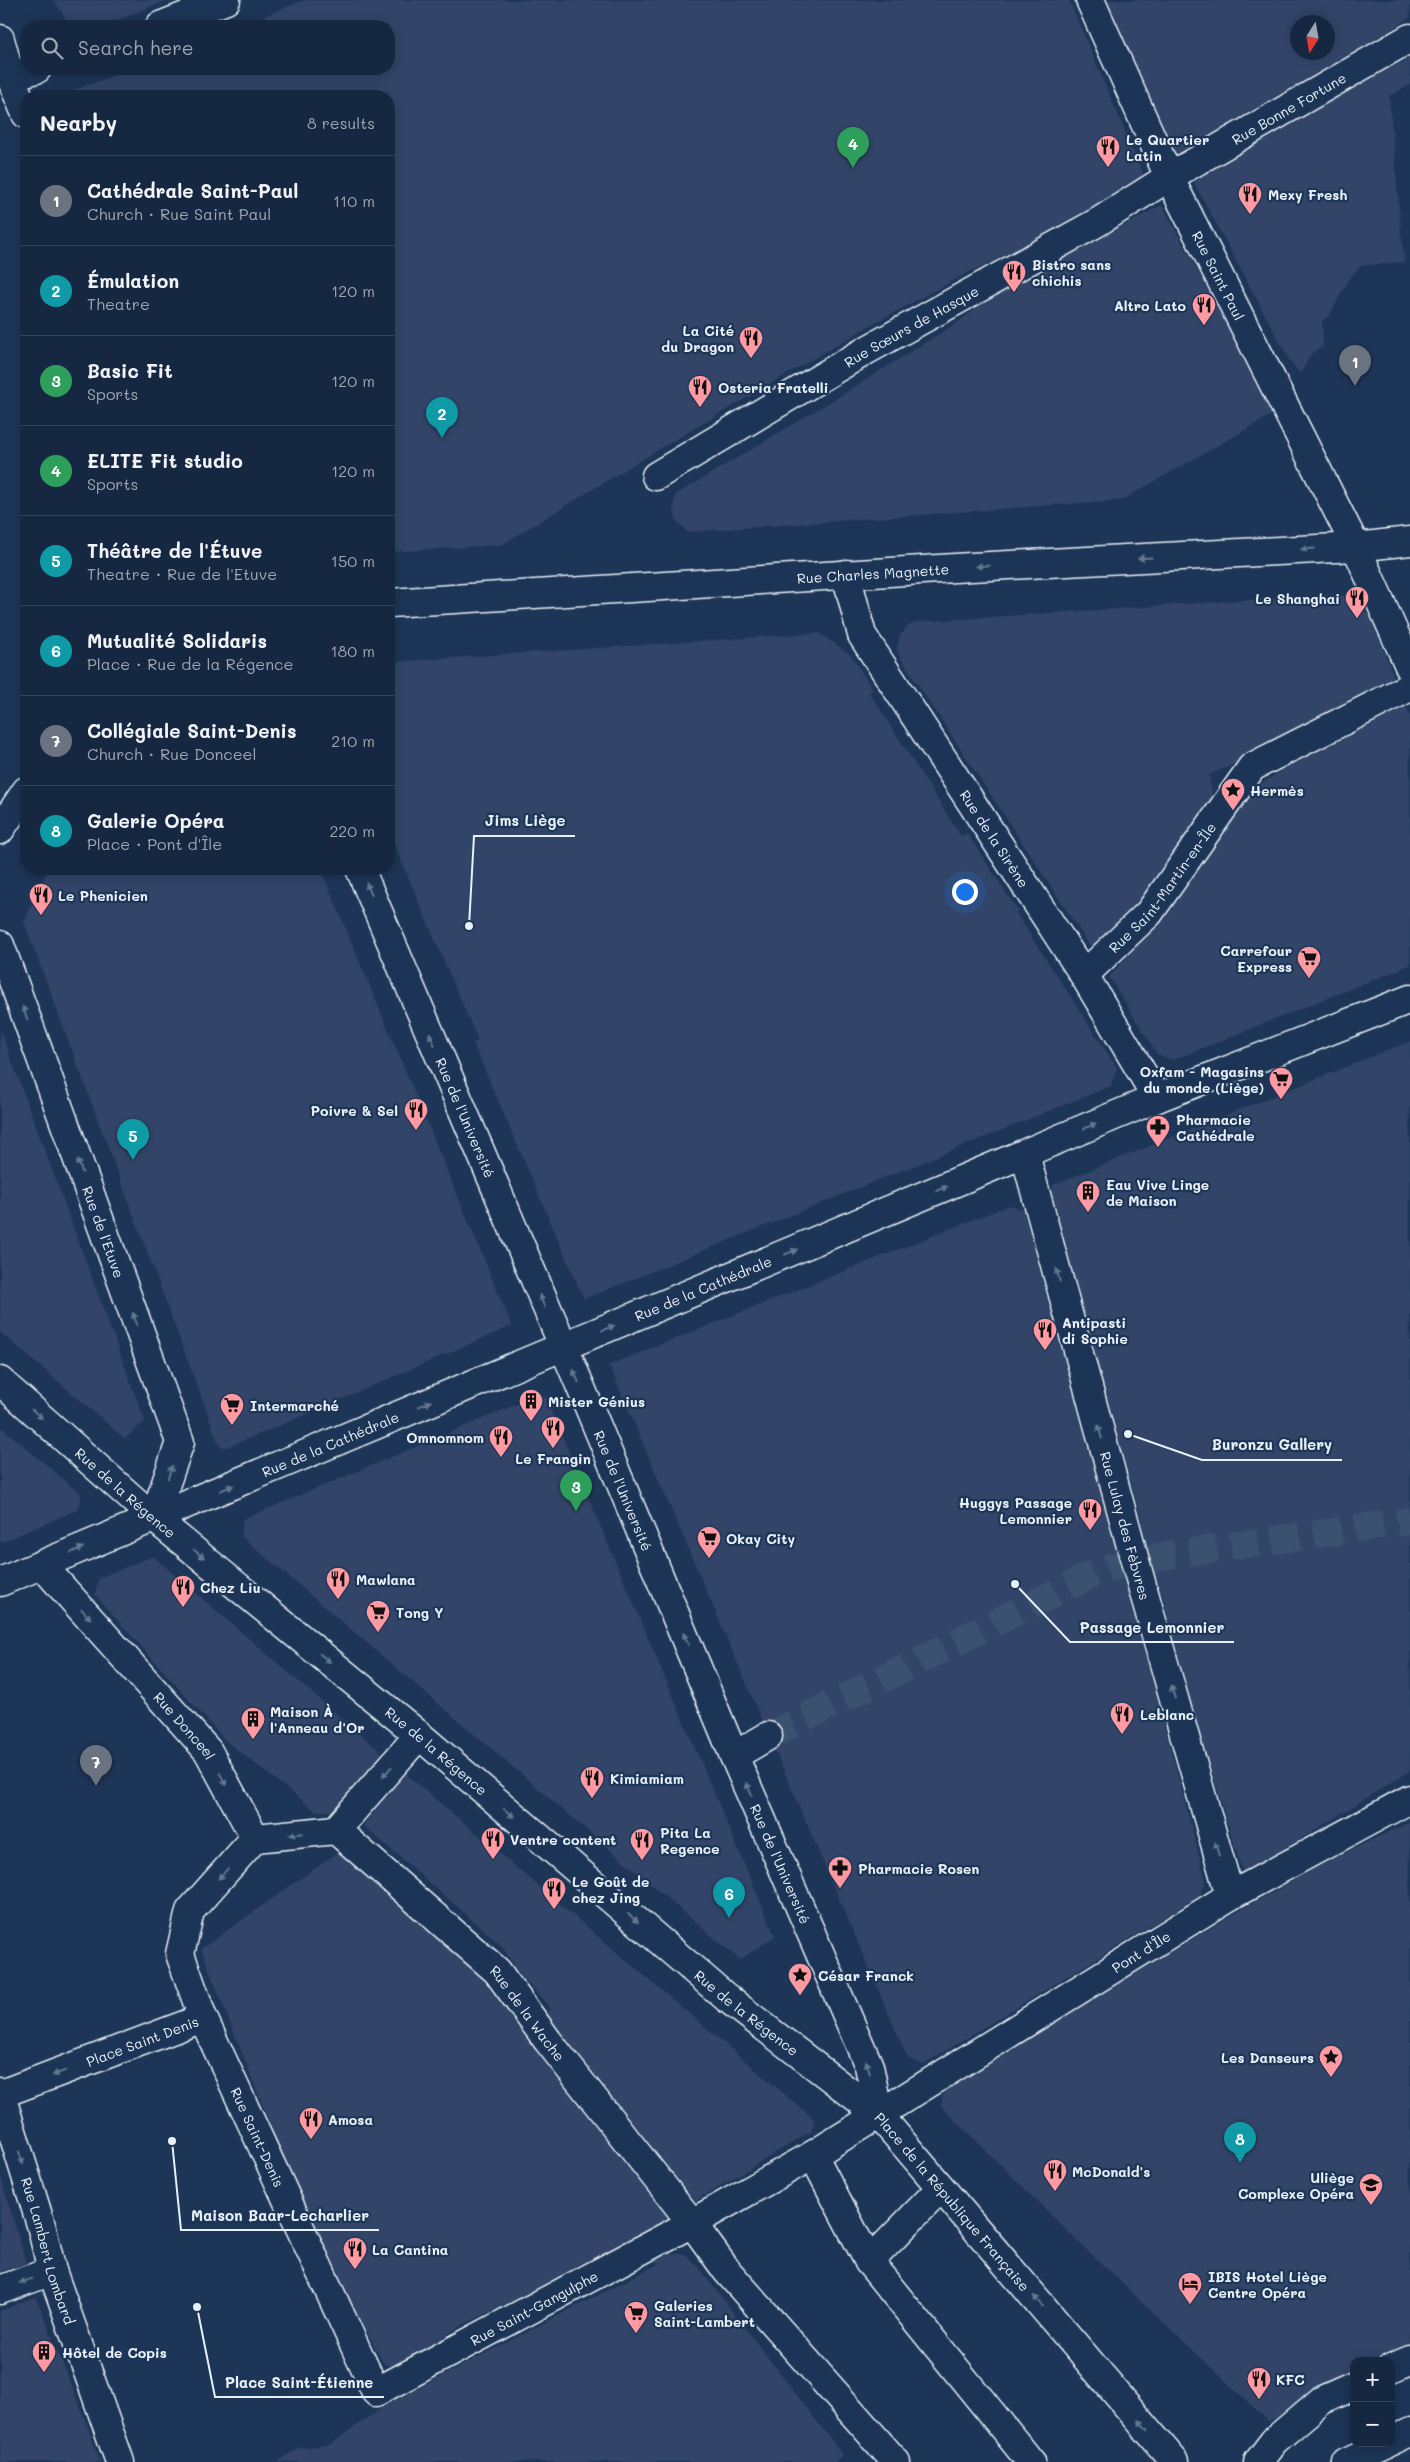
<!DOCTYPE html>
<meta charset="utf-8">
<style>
body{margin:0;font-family:Mali,sans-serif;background:#23344c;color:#f1f3f6}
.controls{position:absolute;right:15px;bottom:15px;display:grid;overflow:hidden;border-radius:10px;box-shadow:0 2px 12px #0003}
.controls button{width:45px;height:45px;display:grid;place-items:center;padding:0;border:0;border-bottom:1px solid #35445a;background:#162841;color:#f1f3f6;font:25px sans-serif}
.compass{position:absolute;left:1290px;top:15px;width:45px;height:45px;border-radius:50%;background:#162841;box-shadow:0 2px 12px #0003;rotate:191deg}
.you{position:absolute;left:964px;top:891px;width:18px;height:18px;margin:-12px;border:4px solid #fff;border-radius:50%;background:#1a73e8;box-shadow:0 0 0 8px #1a73e833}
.badge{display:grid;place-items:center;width:32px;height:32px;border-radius:50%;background:#ff9aa2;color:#fff;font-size:16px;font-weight:700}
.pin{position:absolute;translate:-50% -41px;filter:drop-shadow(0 1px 2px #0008)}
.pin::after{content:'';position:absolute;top:26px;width:18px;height:15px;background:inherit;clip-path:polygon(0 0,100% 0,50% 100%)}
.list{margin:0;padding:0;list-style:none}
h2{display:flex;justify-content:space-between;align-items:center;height:65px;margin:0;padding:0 20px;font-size:21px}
h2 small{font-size:16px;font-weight:400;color:#9ea6b1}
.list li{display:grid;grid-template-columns:32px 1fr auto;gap:15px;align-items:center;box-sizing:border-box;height:90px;padding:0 20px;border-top:1px solid #35445a}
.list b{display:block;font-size:19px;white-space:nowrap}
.list p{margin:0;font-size:16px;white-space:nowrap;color:#9ea6b1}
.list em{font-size:16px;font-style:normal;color:#9ea6b1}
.icon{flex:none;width:28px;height:28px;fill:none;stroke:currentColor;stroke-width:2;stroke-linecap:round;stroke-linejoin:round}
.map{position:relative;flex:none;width:1410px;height:2462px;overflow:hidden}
.search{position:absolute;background:#162841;box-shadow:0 2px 12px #0003;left:20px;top:20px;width:375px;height:55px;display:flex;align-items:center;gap:12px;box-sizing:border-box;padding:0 18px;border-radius:20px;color:#9ea6b1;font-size:19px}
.panel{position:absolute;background:#162841;box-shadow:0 2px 12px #0003;left:20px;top:90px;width:375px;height:785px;border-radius:20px}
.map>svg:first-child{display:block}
</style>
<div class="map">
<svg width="1410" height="2462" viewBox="0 0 1410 2462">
<rect width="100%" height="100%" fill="#1d3557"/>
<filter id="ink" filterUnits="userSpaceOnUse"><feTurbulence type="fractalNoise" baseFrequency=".02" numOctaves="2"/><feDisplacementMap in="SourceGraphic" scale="10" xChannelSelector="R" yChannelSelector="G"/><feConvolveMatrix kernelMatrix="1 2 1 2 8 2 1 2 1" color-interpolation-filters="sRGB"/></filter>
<g filter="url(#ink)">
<g fill="#314468" fill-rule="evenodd">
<path d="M 54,0 L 168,0 L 102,26 L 70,26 Z"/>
<path d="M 304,0 L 1069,0 L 1144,176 L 1139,186 L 1021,248 L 969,272 L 864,329 L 651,454 L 501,545 L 389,552 L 389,96 L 69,96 L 71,91 L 132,69 L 389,69 L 389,26 L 240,26 Z"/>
<path d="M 1105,0 L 1410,0 L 1410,17 L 1359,53 L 1174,155 ZM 1298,22 L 1328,22 L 1328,52 L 1298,52 Z"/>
<path d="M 1410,58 L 1410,85 L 1389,96 L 1404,262 L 1361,266 L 1350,277 L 1330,315 L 1322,322 L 1323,347 L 1312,353 L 1300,374 L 1290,361 L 1193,181 L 1194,176 L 1317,104 Z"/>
<path d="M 1162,205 L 1275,413 L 1122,500 L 687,532 L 676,520 L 674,507 L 675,495 L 848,391 L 961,320 L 989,298 Z"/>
<path d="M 1340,594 L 1370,615 L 1395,680 L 1249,758 L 1209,775 L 1213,797 L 1136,914 L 1092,949 L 900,657 L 897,648 L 900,636 L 907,627 L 916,622 Z"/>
<path d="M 819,633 L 851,655 L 873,690 L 869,692 L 961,836 L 967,833 L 1018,911 L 1016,913 L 1117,1068 L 1111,1086 L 584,1299 L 473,1043 L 478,1041 L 389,832 L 389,662 Z"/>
<path d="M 1405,702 L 1410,715 L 1410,965 L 1173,1060 L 1157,1054 L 1109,977 L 1150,931 L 1238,804 L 1262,783 L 1334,738 Z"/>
<path d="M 48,869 L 321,869 L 512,1326 L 279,1426 L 228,1447 L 220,1447 L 24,922 Z"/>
<path d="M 0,1029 L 145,1421 L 125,1439 L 0,1332 Z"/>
<path d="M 1410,1041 L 1410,1771 L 1312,1832 L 1245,1871 L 1242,1870 L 1195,1717 L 1162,1593 L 1131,1601 L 1206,1881 L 1199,1896 L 924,2064 L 908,2059 L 609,1365 L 1010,1205 L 1023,1209 L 1110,1529 L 1142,1522 L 1076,1290 L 1051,1192 L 1053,1185 Z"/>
<path d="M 539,1395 L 546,1398 L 775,1936 L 740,1960 L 241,1536 L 243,1519 Z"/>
<path d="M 0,1426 L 81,1494 L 79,1509 L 0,1543 Z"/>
<path d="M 153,1556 L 382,1753 L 333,1811 L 316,1811 L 227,1742 L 95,1595 L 99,1578 Z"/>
<path d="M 406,1774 L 814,2119 L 812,2131 L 687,2206 L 541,2019 L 551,2009 L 516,1969 L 502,1946 L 363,1825 Z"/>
<path d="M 1410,1822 L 1410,2349 L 1387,2361 L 1354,2361 L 1354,2378 L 1269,2422 L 1070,2234 L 941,2106 L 943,2092 L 1027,2038 L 1252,1903 L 1276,1891 L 1321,1864 Z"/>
<path d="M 338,1852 L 413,1915 L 479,1975 L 585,2104 L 675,2224 L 462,2325 L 398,2367 L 384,2364 L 312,2231 L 201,1949 Z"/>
<path d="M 0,2174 L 26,2263 L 0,2272 Z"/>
<path d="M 669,2253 L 685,2254 L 696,2264 L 843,2455 L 836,2460 L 838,2462 L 277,2462 L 299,2448 L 329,2445 L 386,2405 L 658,2264 L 654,2258 Z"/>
<path d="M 36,2297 L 86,2422 L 100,2462 L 0,2462 L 0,2311 Z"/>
</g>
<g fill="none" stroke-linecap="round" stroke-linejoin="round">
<path stroke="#3b516f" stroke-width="28" stroke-dasharray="28 14" stroke-linecap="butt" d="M 768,1736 L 1101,1570 L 1168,1555 L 1410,1521"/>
<defs>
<g id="minor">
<path id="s1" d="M 1090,0 L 1169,177 L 1356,547 L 1410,668"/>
<path d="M 160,26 L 226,0"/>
<path d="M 0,39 L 10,76 L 26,114"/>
<path d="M 10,76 L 37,69"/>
<path id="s2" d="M 656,476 L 867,350 L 1098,222 L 1169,177 L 1410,38"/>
<path id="s3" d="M 846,574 L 862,635 L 1084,975 L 1157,1098"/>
<path id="s4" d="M 389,603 L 971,567 L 1356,547 L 1410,541"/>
<path d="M 0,830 L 26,791"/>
<path id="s5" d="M 360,869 L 579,1383 L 734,1756 L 869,2066 L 879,2115"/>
<path id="s6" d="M 0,945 L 180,1442 L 154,1518"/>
<path id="s7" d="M 1084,975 L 1149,913 L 1252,767 L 1410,687"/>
<path id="s8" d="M 1025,1154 L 1135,1561 L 1230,1896"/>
<path id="s9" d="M 0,1381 L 154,1518 L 419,1735 L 728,1999 L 879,2115 L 1175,2462"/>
<path id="s10" d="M 42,1565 L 208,1751 L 255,1838"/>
<path id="s11" d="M 0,1582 L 1157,1098 L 1410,999"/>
<path d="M 734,1756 L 768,1736"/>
<path id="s12" d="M 336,1830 L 497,1971 L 548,2041 L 692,2223 L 727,2271 L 896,2462"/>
<path d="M 336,1830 L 419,1735"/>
<path id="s13" d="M 255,1838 L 190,1911 L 180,1954 L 203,2018 L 376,2392 L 692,2223 L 813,2155 L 1230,1896 L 1410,1799"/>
<path d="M 255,1838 L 336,1830"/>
<path id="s14" d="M 0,2092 L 41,2225 L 52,2271 L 120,2462"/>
<path id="s15" d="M 1,2094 L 203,2018"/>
<path d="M 813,2155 L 869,2262 L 1031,2462"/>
<path d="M 869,2262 L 941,2188"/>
<path d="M 0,2290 L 52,2271"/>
<path d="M 1391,2368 L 1410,2360"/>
<path d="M 1391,2441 L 1410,2432"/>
<path d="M 1258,2462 L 1274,2441 L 1322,2400 L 1354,2386"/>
<path d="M 1346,2462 L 1387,2443"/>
</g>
</defs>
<use href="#minor" stroke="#e8f1f8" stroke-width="31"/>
<use href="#minor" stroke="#1d3557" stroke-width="28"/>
</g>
<defs><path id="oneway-solid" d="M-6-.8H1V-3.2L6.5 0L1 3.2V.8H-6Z" transform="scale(1.25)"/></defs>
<g fill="#64778f">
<use href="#oneway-solid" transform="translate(1308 549) rotate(177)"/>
<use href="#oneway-solid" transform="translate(1145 558) rotate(177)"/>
<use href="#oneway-solid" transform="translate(983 566) rotate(177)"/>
<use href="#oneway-solid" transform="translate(369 889) rotate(-113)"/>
<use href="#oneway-solid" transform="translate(25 1013) rotate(-110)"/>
<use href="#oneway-solid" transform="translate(432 1039) rotate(-113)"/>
<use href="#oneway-solid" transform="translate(1090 1126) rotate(-23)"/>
<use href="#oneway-solid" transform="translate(80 1166) rotate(-110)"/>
<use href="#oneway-solid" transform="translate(941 1189) rotate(-23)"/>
<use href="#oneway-solid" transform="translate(791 1252) rotate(-23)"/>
<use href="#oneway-solid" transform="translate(1058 1275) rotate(-105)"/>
<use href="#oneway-solid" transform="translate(542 1301) rotate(-113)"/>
<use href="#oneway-solid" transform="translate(135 1319) rotate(-110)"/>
<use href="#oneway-solid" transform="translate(608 1328) rotate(-22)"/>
<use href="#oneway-solid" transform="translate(576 1376) rotate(-113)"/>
<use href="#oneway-solid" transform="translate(425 1404) rotate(-23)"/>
<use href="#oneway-solid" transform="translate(37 1414) rotate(41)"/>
<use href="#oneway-solid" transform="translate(1100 1432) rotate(-105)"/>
<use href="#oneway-solid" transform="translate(170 1472) rotate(-71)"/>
<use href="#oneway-solid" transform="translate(227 1488) rotate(-22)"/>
<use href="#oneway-solid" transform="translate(77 1550) rotate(-23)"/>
<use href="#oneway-solid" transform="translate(199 1554) rotate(39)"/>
<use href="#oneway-solid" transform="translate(86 1614) rotate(48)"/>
<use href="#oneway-solid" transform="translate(686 1639) rotate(-113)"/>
<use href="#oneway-solid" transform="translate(325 1658) rotate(39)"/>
<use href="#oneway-solid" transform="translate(1173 1692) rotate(-106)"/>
<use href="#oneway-solid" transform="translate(387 1772) rotate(131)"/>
<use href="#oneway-solid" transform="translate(223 1779) rotate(62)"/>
<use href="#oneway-solid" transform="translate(749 1789) rotate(-114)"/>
<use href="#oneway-solid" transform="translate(509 1813) rotate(40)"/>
<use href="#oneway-solid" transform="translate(296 1834) rotate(174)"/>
<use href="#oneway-solid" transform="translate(1217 1849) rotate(-106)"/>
<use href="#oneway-solid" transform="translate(223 1874) rotate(132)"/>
<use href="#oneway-solid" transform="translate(633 1918) rotate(40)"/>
<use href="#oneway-solid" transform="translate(868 2067) rotate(-106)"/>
<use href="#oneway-solid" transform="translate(59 2073) rotate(159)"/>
<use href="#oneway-solid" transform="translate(21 2158) rotate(73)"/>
<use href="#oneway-solid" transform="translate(26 2281) rotate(160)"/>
<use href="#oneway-solid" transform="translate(1038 2301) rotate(-130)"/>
<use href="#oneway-solid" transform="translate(1143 2425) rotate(-130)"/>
</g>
</g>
<defs>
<symbol id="restaurant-pin" viewBox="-11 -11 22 30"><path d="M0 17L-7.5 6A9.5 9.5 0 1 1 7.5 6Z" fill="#ff9aa2" stroke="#1d3557"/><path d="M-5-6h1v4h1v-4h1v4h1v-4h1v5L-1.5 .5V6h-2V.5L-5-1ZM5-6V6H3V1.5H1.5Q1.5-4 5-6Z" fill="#111"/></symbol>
<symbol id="sight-pin" viewBox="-11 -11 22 30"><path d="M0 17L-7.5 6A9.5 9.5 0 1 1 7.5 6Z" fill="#ff9aa2" stroke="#1d3557"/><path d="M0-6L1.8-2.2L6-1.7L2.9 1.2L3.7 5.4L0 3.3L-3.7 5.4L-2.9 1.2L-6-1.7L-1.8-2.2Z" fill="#111"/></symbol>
<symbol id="supermarket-pin" viewBox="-11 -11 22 30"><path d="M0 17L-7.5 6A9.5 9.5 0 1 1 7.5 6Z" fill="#ff9aa2" stroke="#1d3557"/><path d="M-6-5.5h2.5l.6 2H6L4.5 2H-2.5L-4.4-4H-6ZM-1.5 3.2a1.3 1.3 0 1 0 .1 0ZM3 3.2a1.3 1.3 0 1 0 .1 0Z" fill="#111"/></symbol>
<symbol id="pharmacy-pin" viewBox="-11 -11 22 30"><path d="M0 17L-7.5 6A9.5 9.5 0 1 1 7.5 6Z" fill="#ff9aa2" stroke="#1d3557"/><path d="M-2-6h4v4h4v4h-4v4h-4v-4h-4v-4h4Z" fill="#111"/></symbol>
<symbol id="building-pin" viewBox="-11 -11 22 30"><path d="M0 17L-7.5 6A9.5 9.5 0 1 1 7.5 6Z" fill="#ff9aa2" stroke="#1d3557"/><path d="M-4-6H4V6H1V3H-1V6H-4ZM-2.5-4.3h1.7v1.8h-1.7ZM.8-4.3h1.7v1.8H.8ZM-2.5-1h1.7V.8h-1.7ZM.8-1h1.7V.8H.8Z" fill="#111"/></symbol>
<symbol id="university-pin" viewBox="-11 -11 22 30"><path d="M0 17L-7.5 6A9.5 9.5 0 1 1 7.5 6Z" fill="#ff9aa2" stroke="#1d3557"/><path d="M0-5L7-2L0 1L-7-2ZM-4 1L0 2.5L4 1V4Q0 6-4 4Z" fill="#111"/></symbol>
<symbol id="hotel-pin" viewBox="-11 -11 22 30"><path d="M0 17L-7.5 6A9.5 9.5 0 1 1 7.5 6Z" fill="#ff9aa2" stroke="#1d3557"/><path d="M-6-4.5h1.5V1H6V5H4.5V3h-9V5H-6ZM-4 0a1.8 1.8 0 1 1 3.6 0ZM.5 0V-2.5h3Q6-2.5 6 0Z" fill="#111"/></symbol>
</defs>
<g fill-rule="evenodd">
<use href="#restaurant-pin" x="1094" y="133" width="28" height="38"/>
<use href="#restaurant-pin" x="1236" y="180" width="28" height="38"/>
<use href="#restaurant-pin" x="1000" y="258" width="28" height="38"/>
<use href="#restaurant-pin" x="1190" y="291" width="28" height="38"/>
<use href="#restaurant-pin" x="737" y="324" width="28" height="38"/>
<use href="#restaurant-pin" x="686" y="373" width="28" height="38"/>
<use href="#restaurant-pin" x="1343" y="584" width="28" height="38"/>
<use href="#sight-pin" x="1219" y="776" width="28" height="38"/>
<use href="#restaurant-pin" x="27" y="881" width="28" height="38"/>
<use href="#supermarket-pin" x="1295" y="944" width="28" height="38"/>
<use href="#supermarket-pin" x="1267" y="1065" width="28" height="38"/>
<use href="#restaurant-pin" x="402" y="1096" width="28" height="38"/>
<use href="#pharmacy-pin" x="1144" y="1113" width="28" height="38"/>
<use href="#building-pin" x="1074" y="1178" width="28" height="38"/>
<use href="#restaurant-pin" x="1031" y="1316" width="28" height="38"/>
<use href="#building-pin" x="517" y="1387" width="28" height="38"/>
<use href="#supermarket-pin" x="218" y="1391" width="28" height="38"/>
<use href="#restaurant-pin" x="539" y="1414" width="28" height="38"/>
<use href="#restaurant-pin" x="487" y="1423" width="28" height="38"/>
<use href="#restaurant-pin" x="1076" y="1496" width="28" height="38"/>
<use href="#supermarket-pin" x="695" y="1524" width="28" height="38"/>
<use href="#restaurant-pin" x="324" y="1565" width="28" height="38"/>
<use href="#restaurant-pin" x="169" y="1573" width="28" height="38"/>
<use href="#supermarket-pin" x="364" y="1598" width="28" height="38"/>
<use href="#restaurant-pin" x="1108" y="1700" width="28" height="38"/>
<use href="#building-pin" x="239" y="1705" width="28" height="38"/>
<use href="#restaurant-pin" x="578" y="1764" width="28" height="38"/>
<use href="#restaurant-pin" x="479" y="1825" width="28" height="38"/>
<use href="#restaurant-pin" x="628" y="1826" width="28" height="38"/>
<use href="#pharmacy-pin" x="826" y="1854" width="28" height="38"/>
<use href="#restaurant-pin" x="540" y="1875" width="28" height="38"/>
<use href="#sight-pin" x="786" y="1961" width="28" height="38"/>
<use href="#sight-pin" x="1317" y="2043" width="28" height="38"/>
<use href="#restaurant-pin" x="297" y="2105" width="28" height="38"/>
<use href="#restaurant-pin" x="1041" y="2157" width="28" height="38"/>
<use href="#university-pin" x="1357" y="2171" width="28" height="38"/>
<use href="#restaurant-pin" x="341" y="2235" width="28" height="38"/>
<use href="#hotel-pin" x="1176" y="2270" width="28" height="38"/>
<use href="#supermarket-pin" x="622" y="2299" width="28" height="38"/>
<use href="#building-pin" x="30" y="2338" width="28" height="38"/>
<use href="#restaurant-pin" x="1245" y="2365" width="28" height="38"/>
</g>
<g text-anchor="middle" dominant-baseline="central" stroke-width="4.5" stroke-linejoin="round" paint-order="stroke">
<g font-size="14" fill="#e8f1f8" stroke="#1d3557">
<text stroke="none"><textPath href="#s2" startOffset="732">Rue Bonne Fortune</textPath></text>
<text stroke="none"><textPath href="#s1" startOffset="304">Rue Saint Paul</textPath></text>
<text stroke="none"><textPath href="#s2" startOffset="296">Rue Sœurs de Hasque</textPath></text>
<text stroke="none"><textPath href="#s4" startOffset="485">Rue Charles Magnette</textPath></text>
<text stroke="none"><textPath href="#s3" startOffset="306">Rue de la Sirène</textPath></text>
<text stroke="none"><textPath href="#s7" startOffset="118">Rue Saint-Martin-en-Île</textPath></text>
<text stroke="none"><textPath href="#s5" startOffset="270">Rue de l'Université</textPath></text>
<text stroke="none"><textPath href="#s6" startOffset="305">Rue de l'Etuve</textPath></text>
<text stroke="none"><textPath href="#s11" startOffset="762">Rue de la Cathédrale</textPath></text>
<text stroke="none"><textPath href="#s11" startOffset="358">Rue de la Cathédrale</textPath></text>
<text stroke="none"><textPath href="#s5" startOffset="675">Rue de l'Université</textPath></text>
<text stroke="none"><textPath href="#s9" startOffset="168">Rue de la Régence</textPath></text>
<text stroke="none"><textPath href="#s8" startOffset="385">Rue Lulay des Fèbvres</textPath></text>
<text stroke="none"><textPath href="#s10" startOffset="215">Rue Donceel</textPath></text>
<text stroke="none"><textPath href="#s9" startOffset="572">Rue de la Régence</textPath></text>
<text stroke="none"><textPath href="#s5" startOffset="1080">Rue de l'Université</textPath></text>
<text stroke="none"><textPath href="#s13" startOffset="1505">Pont d'Île</textPath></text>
<text stroke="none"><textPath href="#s9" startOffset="978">Rue de la Régence</textPath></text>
<text stroke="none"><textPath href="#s12" startOffset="266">Rue de la Wache</textPath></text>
<text stroke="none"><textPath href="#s15" startOffset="151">Place Saint Denis</textPath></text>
<text stroke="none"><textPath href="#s13" startOffset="341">Rue Saint-Denis</textPath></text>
<text stroke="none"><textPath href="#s9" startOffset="1259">Place de la République Française</textPath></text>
<text stroke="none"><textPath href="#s14" startOffset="166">Rue Lambert Lombard</textPath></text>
<text stroke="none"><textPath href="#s13" startOffset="801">Rue Saint-Gangulphe</textPath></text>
</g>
<g font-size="14" font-weight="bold" fill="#e8f1f8" stroke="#1d3557" text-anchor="start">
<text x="1126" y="139">Le Quartier<tspan x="1126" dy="16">Latin</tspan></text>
<text x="1268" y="194">Mexy Fresh</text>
<text x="1032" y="264">Bistro sans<tspan x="1032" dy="16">chichis</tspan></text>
<text x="1186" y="305" text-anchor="end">Altro Lato</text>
<text x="734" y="330" text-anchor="end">La Cité<tspan x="734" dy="16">du Dragon</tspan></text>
<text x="718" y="387">Osteria Fratelli</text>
<text x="1340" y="598" text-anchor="end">Le Shanghai</text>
<text x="1250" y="790">Hermès</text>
<text x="58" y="895">Le Phenicien</text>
<text x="1292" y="950" text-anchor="end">Carrefour<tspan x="1292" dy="16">Express</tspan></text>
<text x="1264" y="1071" text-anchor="end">Oxfam - Magasins<tspan x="1264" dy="16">du monde (Liège)</tspan></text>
<text x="398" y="1110" text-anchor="end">Poivre &amp; Sel</text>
<text x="1176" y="1119">Pharmacie<tspan x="1176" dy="16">Cathédrale</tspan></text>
<text x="1106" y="1184">Eau Vive Linge<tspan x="1106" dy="16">de Maison</tspan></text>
<text x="1062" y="1322">Antipasti<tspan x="1062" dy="16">di Sophie</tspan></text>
<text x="548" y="1401">Mister Génius</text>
<text x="250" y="1405">Intermarché</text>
<text x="484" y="1437" text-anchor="end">Omnomnom</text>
<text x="553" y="1458" text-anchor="middle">Le Frangin</text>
<text x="1072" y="1502" text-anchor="end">Huggys Passage<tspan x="1072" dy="16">Lemonnier</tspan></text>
<text x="726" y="1538">Okay City</text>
<text x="356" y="1579">Mawlana</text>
<text x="200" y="1587">Chez Liu</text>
<text x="396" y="1612">Tong Y</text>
<text x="270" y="1711">Maison À<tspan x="270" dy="16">l'Anneau d'Or</tspan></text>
<text x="1140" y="1714">Leblanc</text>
<text x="610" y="1778">Kimiamiam</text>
<text x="660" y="1832">Pita La<tspan x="660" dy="16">Regence</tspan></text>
<text x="510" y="1839">Ventre content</text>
<text x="858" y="1868">Pharmacie Rosen</text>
<text x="572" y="1881">Le Goût de<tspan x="572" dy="16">chez Jing</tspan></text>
<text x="818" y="1975">César Franck</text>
<text x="1314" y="2057" text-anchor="end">Les Danseurs</text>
<text x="328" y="2119">Amosa</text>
<text x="1072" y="2171">McDonald's</text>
<text x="1354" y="2177" text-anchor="end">Uliège<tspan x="1354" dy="16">Complexe Opéra</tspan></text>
<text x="372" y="2249">La Cantina</text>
<text x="1208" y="2276">IBIS Hotel Liège<tspan x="1208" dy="16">Centre Opéra</tspan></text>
<text x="654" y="2305">Galeries<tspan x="654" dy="16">Saint-Lambert</tspan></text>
<text x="62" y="2352">Hôtel de Copis</text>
<text x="1276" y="2379">KFC</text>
</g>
</g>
<path fill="none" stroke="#e8f1f8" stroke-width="2" d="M469 926L474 836H575M1128 1434L1202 1460H1342M1015 1584L1070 1642H1234M172 2141L181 2230H379M197 2307L215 2397H384"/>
<g fill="#e8f1f8" stroke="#1d3557" stroke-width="2">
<circle cx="469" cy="926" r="5"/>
<circle cx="1128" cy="1434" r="5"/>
<circle cx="1015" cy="1584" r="5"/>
<circle cx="172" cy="2141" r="5"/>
<circle cx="197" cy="2307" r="5"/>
</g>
<g font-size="15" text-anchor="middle" font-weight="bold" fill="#e8f1f8" stroke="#1d3557" stroke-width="4.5" stroke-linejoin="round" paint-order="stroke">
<text x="525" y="826">Jims Liège</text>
<text x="1272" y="1450">Buronzu Gallery</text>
<text x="1152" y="1633">Passage Lemonnier</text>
<text x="280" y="2221">Maison Baar-Lecharlier</text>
<text x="299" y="2388">Place Saint-Étienne</text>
</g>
</svg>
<div class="controls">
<button>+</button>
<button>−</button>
</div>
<svg class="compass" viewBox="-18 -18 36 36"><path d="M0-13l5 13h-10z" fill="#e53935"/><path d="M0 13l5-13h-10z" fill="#9ea6b1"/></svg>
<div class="you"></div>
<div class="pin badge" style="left:1355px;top:386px;background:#6b7280">1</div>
<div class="pin badge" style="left:442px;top:438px;background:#0f9aa8">2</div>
<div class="pin badge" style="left:576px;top:1511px;background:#2e9e5b">3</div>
<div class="pin badge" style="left:853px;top:168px;background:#2e9e5b">4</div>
<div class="pin badge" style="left:133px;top:1160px;background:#0f9aa8">5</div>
<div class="pin badge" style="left:729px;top:1918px;background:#0f9aa8">6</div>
<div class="pin badge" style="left:96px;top:1786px;background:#6b7280">7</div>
<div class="pin badge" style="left:1240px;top:2163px;background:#0f9aa8">8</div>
<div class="search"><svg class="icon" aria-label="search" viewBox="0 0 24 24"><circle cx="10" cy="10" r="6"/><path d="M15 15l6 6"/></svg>Search here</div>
<section class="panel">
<h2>Nearby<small>8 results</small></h2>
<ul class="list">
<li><span class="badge" style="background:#6b7280">1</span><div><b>Cathédrale Saint-Paul</b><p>Church · Rue Saint Paul</p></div><em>110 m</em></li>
<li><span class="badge" style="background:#0f9aa8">2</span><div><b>Émulation</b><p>Theatre</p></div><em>120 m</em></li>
<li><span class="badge" style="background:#2e9e5b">3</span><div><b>Basic Fit</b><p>Sports</p></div><em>120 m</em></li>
<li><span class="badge" style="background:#2e9e5b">4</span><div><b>ELITE Fit studio</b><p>Sports</p></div><em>120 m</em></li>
<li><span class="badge" style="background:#0f9aa8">5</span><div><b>Théâtre de l'Étuve</b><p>Theatre · Rue de l'Etuve</p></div><em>150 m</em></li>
<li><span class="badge" style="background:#0f9aa8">6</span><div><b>Mutualité Solidaris</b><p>Place · Rue de la Régence</p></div><em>180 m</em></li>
<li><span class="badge" style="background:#6b7280">7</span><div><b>Collégiale Saint-Denis</b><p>Church · Rue Donceel</p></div><em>210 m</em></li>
<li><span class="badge" style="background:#0f9aa8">8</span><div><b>Galerie Opéra</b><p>Place · Pont d'Île</p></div><em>220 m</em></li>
</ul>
</section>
</div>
